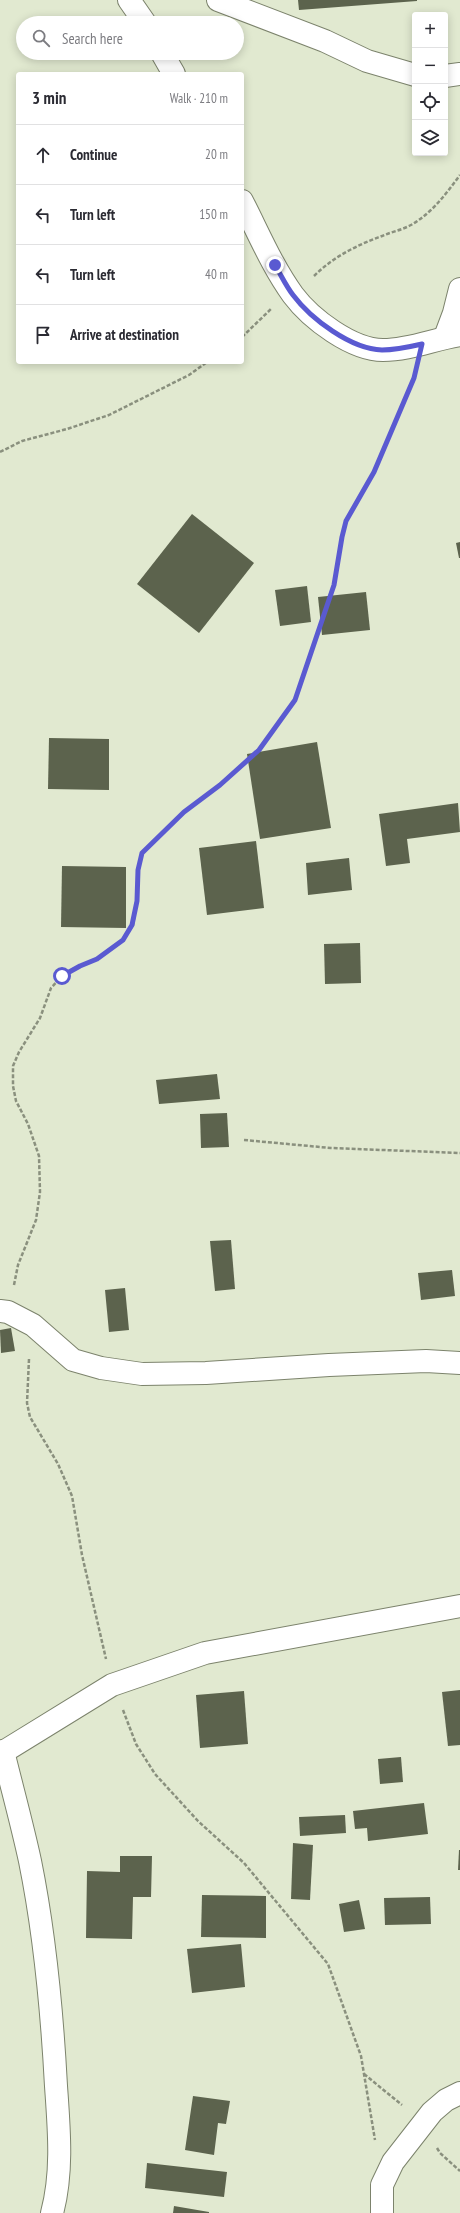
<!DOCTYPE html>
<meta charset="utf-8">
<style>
body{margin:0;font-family:"PT Sans Narrow",sans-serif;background:#f7f7f7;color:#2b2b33}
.controls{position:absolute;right:12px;top:12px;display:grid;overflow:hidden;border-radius:4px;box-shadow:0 2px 10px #0003}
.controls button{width:36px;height:36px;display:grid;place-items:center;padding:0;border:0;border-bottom:1px solid #e1e1e2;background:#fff;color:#2b2b33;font:20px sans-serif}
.stop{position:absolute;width:12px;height:12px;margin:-9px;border:3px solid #5a5ad1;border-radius:50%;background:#fff}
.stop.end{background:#5a5ad1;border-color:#fff;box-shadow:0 1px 4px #0008}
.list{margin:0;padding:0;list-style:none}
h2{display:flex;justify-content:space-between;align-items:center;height:52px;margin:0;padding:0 16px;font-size:17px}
h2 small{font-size:13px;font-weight:400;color:#7c7c81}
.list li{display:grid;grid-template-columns:26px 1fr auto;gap:12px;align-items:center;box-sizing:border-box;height:60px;padding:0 16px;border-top:1px solid #e1e1e2}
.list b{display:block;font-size:15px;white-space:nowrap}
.list em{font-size:13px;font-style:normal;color:#7c7c81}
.icon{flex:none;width:22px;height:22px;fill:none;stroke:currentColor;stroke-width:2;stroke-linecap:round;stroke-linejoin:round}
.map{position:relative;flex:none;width:460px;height:2213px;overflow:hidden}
.search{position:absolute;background:#fff;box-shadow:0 2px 10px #0003;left:16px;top:16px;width:228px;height:44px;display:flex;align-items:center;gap:10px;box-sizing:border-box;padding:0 14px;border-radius:22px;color:#7c7c81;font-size:15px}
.panel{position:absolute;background:#fff;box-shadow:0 2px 10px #0003;left:16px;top:72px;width:228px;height:292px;border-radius:4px}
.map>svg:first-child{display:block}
</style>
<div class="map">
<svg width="460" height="2213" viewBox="0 0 460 2213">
<rect width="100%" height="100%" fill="#e1e9d0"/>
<g fill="#5c634d">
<path d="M 298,0 L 417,0 L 417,1 L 299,10 Z"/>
<path d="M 192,514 L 254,563 L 199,633 L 137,584 Z"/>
<path d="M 460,542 L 460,558 L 459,558 L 456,543 Z"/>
<path d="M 307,586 L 311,622 L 280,626 L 275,590 Z"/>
<path d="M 366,592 L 370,630 L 322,635 L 318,597 Z"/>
<path d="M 49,738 L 109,739 L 109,790 L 48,789 Z"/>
<path d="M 317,742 L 331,828 L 260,839 L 247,754 Z"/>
<path d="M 458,803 L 460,832 L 407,839 L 410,863 L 386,866 L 379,814 Z"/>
<path d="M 256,841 L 264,908 L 207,915 L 199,848 Z"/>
<path d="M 349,858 L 352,890 L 308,895 L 306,863 Z"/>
<path d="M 62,866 L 126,867 L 126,928 L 61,927 Z"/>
<path d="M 360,943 L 361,983 L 325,984 L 324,944 Z"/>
<path d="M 217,1074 L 220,1099 L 159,1104 L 156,1080 Z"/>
<path d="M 227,1113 L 229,1147 L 201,1148 L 200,1114 Z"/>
<path d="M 231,1240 L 235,1289 L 215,1291 L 210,1241 Z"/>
<path d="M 452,1270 L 455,1296 L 421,1300 L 418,1273 Z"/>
<path d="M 125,1288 L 129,1330 L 109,1332 L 105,1290 Z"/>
<path d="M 11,1328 L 15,1351 L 1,1353 L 0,1330 Z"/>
<path d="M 460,1690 L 460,1745 L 448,1746 L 442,1692 Z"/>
<path d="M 244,1691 L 248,1744 L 200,1748 L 196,1695 Z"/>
<path d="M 401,1757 L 403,1782 L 380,1784 L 378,1759 Z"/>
<path d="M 424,1803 L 428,1834 L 368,1841 L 367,1828 L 355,1829 L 353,1811 Z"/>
<path d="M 345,1815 L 346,1833 L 300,1836 L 299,1817 Z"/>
<path d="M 293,1843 L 313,1845 L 310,1900 L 291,1899 Z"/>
<path d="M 459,1850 L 460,1850 L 460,1870 L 458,1870 Z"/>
<path d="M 120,1856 L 152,1856 L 151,1897 L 133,1897 L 132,1939 L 86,1938 L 87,1871 L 120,1872 Z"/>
<path d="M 202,1895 L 266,1896 L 266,1938 L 201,1937 Z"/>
<path d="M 430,1897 L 431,1924 L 385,1925 L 384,1898 Z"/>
<path d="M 359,1900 L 365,1929 L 344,1932 L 339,1904 Z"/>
<path d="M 241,1944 L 245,1987 L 192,1993 L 187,1949 Z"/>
<path d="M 193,2096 L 230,2101 L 226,2124 L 218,2123 L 214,2155 L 185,2150 Z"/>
<path d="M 147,2163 L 227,2172 L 224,2197 L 145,2188 Z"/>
<path d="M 174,2206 L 209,2212 L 209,2213 L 173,2213 Z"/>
</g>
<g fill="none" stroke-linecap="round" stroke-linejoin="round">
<defs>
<g id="minor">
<path d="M 129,0 L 145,23"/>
<path d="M 218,0 L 325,41 L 367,61 L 415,75"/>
<path d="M 162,53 L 174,74"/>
<path d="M 445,76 L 460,74"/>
<path d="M 242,201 C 258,232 272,266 293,295 C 311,319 352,350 383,350 C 410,350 434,339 460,335"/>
<path d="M 445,337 L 454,313 L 460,289"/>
<path d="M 0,1311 L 8,1312 L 33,1325 L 73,1360 L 101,1368 L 142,1374 L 206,1373 L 329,1365 L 426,1361 L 460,1363"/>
<path d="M 3,1751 C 12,1788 22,1824 30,1861 C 45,1935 52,2011 56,2086 C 59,2129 63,2172 52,2213"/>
<path d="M 0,1754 L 112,1685 L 205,1653 L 460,1606"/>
<path d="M 382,2213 L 382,2185 L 393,2162 L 432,2112 L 446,2100 L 460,2093"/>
</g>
</defs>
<use href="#minor" stroke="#7c836c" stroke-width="24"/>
<g stroke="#8a907e" stroke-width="2.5" stroke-dasharray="4 2" stroke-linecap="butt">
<path d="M 314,276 C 333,257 357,245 382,236 C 391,232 402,230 411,225 C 432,213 446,194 460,175"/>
<path d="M 242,337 L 271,309"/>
<path d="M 0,452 L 22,441 L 67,429 L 109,415 L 189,375 L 207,362"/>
<path d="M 244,1140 L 331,1148 L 460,1153"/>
<path d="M 14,1285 L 18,1265 L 36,1220 L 40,1192 L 39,1156 L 28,1124 L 16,1101 L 13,1086 L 13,1066 L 19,1052 L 40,1018 L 51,988 L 62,976 L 80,966 L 97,959 L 123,940 L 133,925 L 137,901 L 138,870 L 142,853 L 184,812 L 220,785 L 259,750 L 295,700 L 334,585 L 342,537 L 346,521 L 374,472 L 415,374"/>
<path d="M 29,1359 L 27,1403 L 30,1417 L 58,1464 L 72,1496 L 82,1555 L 106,1659"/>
<path d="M 123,1710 L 136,1744 L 155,1774 L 198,1821 L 244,1863 L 328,1964 L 361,2056 L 375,2140"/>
<path d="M 364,2074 L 402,2105"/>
<path d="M 437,2148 L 440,2153 L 460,2171"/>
</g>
<use href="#minor" stroke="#fff" stroke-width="22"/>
</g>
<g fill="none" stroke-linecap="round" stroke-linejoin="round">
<path stroke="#5a5ad1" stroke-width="5" d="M 62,976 L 80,966 L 97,959 L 123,940 L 132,925 L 137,901 L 138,870 L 142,853 L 184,812 L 220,785 L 259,750 L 295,700 L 334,585 L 342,537 L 346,521 L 374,472 L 414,378 L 422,344 C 409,347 396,350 382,350 C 351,349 311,319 293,295 C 286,286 281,275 275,265"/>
</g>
</svg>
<div class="controls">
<button>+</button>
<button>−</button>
<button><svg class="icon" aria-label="locate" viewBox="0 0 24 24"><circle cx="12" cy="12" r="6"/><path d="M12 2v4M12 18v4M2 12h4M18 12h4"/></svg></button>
<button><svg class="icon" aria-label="layers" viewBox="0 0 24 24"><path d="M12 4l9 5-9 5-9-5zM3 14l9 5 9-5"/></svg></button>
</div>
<div class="stop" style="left:62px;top:976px"></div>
<div class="stop end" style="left:275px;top:265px"></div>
<div class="search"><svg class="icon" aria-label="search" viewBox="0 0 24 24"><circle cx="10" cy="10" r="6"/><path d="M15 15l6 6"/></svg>Search here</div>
<section class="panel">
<h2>3 min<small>Walk · 210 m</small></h2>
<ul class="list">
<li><svg class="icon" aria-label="ahead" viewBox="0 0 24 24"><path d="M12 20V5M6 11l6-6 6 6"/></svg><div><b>Continue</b></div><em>20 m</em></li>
<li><svg class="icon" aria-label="left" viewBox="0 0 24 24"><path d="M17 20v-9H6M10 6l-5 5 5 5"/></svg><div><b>Turn left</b></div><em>150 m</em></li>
<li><svg class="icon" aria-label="left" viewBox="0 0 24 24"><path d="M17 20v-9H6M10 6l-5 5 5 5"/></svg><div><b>Turn left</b></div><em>40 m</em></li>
<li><svg class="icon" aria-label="arrive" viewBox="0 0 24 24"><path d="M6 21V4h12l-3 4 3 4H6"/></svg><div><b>Arrive at destination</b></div></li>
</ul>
</section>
</div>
